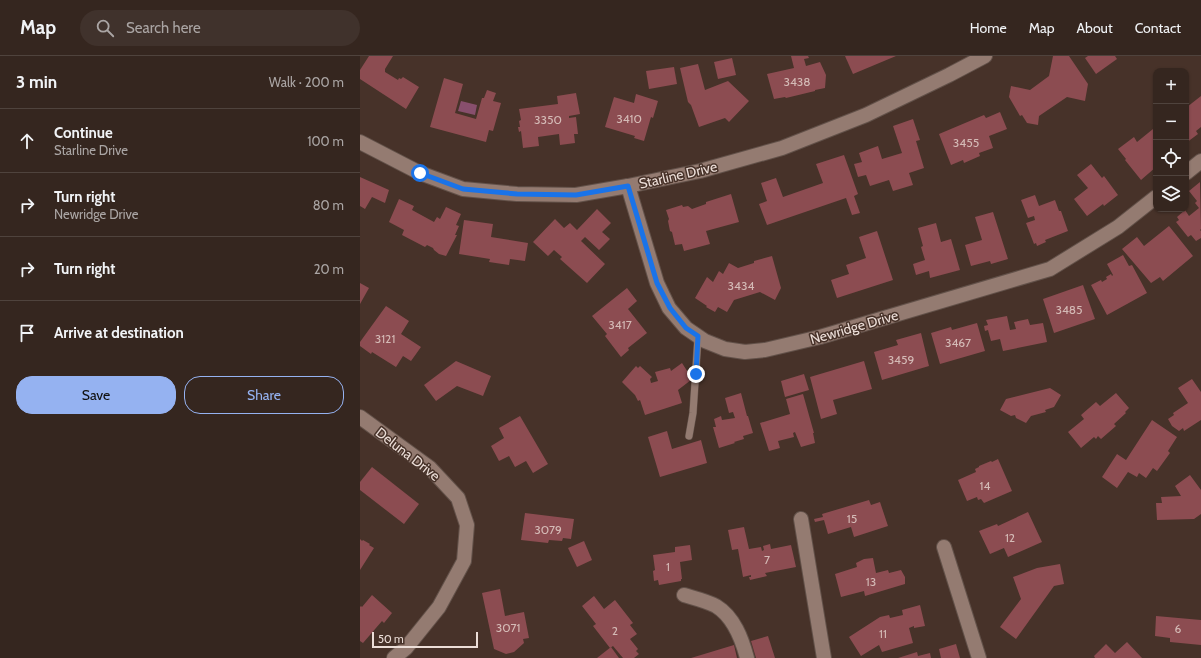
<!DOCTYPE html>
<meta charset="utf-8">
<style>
body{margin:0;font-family:Cabin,sans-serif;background:#40322c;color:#f1f3f6}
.controls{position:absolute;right:12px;top:12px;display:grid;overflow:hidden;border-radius:8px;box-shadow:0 1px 3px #0004}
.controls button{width:36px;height:36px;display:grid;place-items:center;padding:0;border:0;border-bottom:1px solid #4f433d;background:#35261f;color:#f1f3f6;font:20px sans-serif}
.scale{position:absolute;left:12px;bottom:10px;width:106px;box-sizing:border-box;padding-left:4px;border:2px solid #ecded8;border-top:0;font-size:11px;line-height:14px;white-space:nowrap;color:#ecded8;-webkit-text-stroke:3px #473229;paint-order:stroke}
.stop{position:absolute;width:12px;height:12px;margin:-9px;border:3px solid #1a73e8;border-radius:50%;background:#fff}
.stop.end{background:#1a73e8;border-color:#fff;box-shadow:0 1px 4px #0008}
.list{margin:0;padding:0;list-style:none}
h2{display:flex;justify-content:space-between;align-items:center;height:52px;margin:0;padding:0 16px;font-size:17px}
h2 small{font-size:13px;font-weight:400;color:#aaa5a4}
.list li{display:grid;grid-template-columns:26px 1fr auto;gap:12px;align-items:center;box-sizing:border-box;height:64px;padding:0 16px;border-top:1px solid #4f433d}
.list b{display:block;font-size:15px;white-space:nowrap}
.list p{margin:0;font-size:13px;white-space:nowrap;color:#aaa5a4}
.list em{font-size:13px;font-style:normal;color:#aaa5a4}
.actions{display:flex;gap:8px;padding:12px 16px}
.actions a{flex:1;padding:9px 0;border:1px solid #95b2f1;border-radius:16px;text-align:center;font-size:14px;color:#95b2f1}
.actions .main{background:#95b2f1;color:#111}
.icon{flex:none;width:22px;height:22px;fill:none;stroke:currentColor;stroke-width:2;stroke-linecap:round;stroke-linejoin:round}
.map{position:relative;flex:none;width:841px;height:602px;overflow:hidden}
header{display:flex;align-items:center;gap:24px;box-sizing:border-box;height:56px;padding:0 20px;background:#35261f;border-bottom:1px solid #4f433d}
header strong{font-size:19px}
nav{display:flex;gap:22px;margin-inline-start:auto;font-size:14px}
.search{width:280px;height:36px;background:#40322c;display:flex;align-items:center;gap:10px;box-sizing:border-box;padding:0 14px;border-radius:22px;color:#aaa5a4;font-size:15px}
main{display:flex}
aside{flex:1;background:#35261f}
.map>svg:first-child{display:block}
</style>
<header>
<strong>Map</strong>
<div class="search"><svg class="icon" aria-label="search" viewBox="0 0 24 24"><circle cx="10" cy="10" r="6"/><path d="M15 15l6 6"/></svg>Search here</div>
<nav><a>Home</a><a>Map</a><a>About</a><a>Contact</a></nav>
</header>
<main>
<aside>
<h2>3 min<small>Walk · 200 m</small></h2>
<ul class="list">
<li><svg class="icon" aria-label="ahead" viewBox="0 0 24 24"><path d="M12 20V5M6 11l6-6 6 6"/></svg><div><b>Continue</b><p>Starline Drive</p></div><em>100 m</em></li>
<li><svg class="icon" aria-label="right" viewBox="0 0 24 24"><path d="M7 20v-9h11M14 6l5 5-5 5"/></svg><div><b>Turn right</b><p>Newridge Drive</p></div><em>80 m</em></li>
<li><svg class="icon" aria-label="right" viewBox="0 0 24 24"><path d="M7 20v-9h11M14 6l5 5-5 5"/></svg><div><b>Turn right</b></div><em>20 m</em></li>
<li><svg class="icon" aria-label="arrive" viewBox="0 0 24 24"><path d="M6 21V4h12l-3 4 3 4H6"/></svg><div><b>Arrive at destination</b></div></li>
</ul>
<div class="actions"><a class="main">Save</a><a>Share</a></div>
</aside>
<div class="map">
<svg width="841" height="602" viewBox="0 0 841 602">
<rect width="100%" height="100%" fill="#473229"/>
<path fill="#884f6d" d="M 101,45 L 117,49 L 115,59 L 98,55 Z"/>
<g fill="#8c4c51">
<path d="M 9,0 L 33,0 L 25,13 L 25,16 L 38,24 L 39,22 L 41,23 L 43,21 L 59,31 L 46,53 L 0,23 L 0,14 Z"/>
<path d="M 431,0 L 448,0 L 449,2 L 444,3 L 446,10 L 460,6 L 466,19 L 465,32 L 455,34 L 455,35 L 426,42 L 425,41 L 414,43 L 407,18 L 434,12 Z"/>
<path d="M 485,0 L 536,0 L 493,18 Z"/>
<path d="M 693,0 L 709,0 L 728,28 L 725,45 L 707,41 L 679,60 L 678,69 L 667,67 L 662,59 L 660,60 L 649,41 L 651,30 L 670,34 L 689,20 Z"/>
<path d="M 728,0 L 755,0 L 757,3 L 736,18 L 725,2 Z"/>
<path d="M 372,2 L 376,19 L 358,23 L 354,6 Z"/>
<path d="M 338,8 L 345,34 L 368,25 L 389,45 L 369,66 L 365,62 L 339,71 L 331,49 L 328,46 L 320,12 Z"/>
<path d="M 314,11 L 317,28 L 289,33 L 286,15 Z"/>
<path d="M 84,22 L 103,28 L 95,57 L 116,63 L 122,42 L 124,42 L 127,34 L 136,37 L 133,45 L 141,47 L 133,75 L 129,74 L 126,86 L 70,71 Z"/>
<path d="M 216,37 L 220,58 L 209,60 L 209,62 L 216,61 L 218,78 L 214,78 L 215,87 L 200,89 L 199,78 L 178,81 L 179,90 L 163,92 L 161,75 L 159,76 L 158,71 L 160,71 L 159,65 L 161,64 L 159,53 L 198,48 L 197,40 Z"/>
<path d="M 276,38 L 298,45 L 293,62 L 291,61 L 284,85 L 274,82 L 275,80 L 245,71 L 254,41 L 274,47 Z"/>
<path d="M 841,40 L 841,71 L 836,75 L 838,78 L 826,87 L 826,50 L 827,51 Z"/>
<path d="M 640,56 L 647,73 L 629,80 L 633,92 L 619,97 L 620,100 L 604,107 L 603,104 L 591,109 L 579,78 L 624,59 L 626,62 Z"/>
<path d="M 553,63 L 560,84 L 556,85 L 564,112 L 549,117 L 553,129 L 533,135 L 529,124 L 510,130 L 506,119 L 498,121 L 494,108 L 502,106 L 499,97 L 518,90 L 522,103 L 542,97 L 533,70 Z"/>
<path d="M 793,73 L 796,77 L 796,111 L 781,124 L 765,104 L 766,103 L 758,93 L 774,81 L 777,86 Z"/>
<path d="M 484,99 L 498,138 L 494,140 L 500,157 L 492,159 L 486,142 L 407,169 L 399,148 L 407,145 L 401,127 L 416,122 L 423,141 L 463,127 L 456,108 Z"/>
<path d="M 731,108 L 742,122 L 744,120 L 758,139 L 744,150 L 743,148 L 727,160 L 714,143 L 728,132 L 717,119 Z"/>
<path d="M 0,121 L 29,134 L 25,147 L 12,141 L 5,153 L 0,150 Z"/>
<path d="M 840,126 L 841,173 L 840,174 L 841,175 L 841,182 L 836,185 L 831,179 L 828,181 L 816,166 L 819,164 L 817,161 L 825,154 L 829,160 L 839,152 L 835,147 L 837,145 L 829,135 Z"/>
<path d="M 371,138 L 379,166 L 346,175 L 350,188 L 324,195 L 322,188 L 315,189 L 312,176 L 310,175 L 308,165 L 309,163 L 306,154 L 322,149 L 323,151 L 328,150 L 332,153 L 346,148 L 346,146 Z"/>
<path d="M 675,139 L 679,150 L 695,144 L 699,155 L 701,155 L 708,175 L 685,184 L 686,186 L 677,190 L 676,187 L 674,188 L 666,167 L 675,164 L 674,160 L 668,162 L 661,144 Z"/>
<path d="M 39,143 L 54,150 L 52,154 L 74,166 L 77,161 L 80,163 L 86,151 L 101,158 L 96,169 L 99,170 L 95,179 L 97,179 L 86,200 L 79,198 L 74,194 L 73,192 L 67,189 L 65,191 L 42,179 L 44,174 L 29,166 Z"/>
<path d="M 237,153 L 251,167 L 242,176 L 250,183 L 239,194 L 225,181 L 221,185 L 245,208 L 227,227 L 200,203 L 202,201 L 194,194 L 188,200 L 173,186 L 195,163 L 204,172 L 210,167 L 217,174 Z"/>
<path d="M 633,156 L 648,203 L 631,208 L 630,205 L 611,210 L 605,189 L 622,184 L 615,161 Z"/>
<path d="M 104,164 L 133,168 L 131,181 L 168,187 L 165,205 L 150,203 L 149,209 L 129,206 L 130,203 L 99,198 Z"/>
<path d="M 576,167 L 581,186 L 591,183 L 600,214 L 570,222 L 569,215 L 556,219 L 553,208 L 565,204 L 561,191 L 563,190 L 558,172 Z"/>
<path d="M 809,170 L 833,200 L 803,225 L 800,221 L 791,227 L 762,193 L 777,181 L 784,190 Z"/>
<path d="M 517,175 L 533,224 L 477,242 L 471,224 L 489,218 L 486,209 L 506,202 L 499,181 Z"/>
<path d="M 763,199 L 769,210 L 772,209 L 787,237 L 747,259 L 731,229 L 741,224 L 742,226 L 747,223 L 746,221 L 751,218 L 752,220 L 753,219 L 747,208 Z"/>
<path d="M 412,200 L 421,232 L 415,244 L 400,236 L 374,244 L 367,256 L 358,251 L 355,256 L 346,251 L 347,250 L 335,242 L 347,221 L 353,226 L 359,215 L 363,218 L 369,207 L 378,212 L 394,207 L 394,205 Z"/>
<path d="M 0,227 L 9,232 L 0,248 Z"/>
<path d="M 723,229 L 735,263 L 694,277 L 683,243 Z"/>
<path d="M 267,232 L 277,245 L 268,253 L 287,277 L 268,292 L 269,294 L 261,301 L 245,280 L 247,278 L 232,260 Z"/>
<path d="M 26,250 L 49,265 L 41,278 L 61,291 L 51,305 L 43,300 L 36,311 L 12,296 L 11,298 L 0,290 L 0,286 Z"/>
<path d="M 647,260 L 650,274 L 656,273 L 654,266 L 668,263 L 670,269 L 683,267 L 687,286 L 643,295 L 640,283 L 631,285 L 628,274 L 625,275 L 624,270 L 628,269 L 626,264 Z"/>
<path d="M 617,267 L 625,295 L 580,308 L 571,277 L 591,271 L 592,274 Z"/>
<path d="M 561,277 L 569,310 L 522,324 L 514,296 L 538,289 L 536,284 Z"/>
<path d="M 96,305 L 131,320 L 123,340 L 97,330 L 76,345 L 64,329 Z"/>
<path d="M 504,305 L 512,333 L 473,344 L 477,358 L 461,363 L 450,321 Z"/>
<path d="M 322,307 L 331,321 L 331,324 L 318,334 L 322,347 L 285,359 L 280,344 L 278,345 L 275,339 L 262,326 L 276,310 L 278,312 L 280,310 L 292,321 L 290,323 L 291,327 L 298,325 L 295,316 L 310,312 L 311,315 Z"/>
<path d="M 444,318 L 449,334 L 425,341 L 421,325 Z"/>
<path d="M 832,323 L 841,336 L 841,364 L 824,375 L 823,372 L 819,375 L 812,370 L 808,363 L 814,359 L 813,357 L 828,347 L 818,332 Z"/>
<path d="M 690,332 L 701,339 L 694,351 L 685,354 L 686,356 L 671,360 L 666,367 L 656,362 L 655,359 L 651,360 L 640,354 L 646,343 Z"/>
<path d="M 381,337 L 387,360 L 388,360 L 393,377 L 383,380 L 384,383 L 374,386 L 375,387 L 359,392 L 353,371 L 356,371 L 354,363 L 361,360 L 362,364 L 375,362 L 373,356 L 369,357 L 365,342 Z"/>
<path d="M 756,337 L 769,352 L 765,356 L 766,357 L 754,368 L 756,370 L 741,383 L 738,380 L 736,383 L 734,381 L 721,392 L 708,376 L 724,363 L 721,359 L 736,346 L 740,350 Z"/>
<path d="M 443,338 L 454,377 L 453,377 L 455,387 L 441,391 L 435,376 L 433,377 L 434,381 L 418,385 L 420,392 L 409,395 L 400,367 L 430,358 L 426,343 Z"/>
<path d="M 160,360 L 188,408 L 173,417 L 166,405 L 155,411 L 149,400 L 139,405 L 131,390 L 144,382 L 139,372 Z"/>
<path d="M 792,364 L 817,381 L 808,395 L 810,397 L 797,415 L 793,412 L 786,422 L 779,417 L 777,421 L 768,416 L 757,432 L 742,421 L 757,398 L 766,404 Z"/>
<path d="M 307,375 L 312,393 L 341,384 L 347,407 L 300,421 L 288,381 Z"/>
<path d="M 638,403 L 652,435 L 624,447 L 621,443 L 618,444 L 617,441 L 607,445 L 598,424 L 616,416 L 615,413 L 619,411 L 619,410 L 631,405 L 632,406 Z"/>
<path d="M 12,411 L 59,448 L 44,468 L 0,434 L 0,426 Z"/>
<path d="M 830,419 L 841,434 L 841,458 L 834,463 L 797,464 L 796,447 L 802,447 L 801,441 L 821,440 L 815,430 Z"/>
<path d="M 509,444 L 511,449 L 520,446 L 528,470 L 494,481 L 491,471 L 468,478 L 464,464 L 455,466 L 454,463 L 463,461 L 462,458 Z"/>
<path d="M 668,456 L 682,486 L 648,501 L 644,492 L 630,498 L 619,475 L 637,468 L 638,470 Z"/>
<path d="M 165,457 L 214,463 L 211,483 L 203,482 L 202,485 L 189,484 L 188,487 L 161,484 Z"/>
<path d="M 384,471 L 389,493 L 401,491 L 402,495 L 404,494 L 403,490 L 410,488 L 411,493 L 431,489 L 436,511 L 405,517 L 407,520 L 390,524 L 389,521 L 391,521 L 391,519 L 383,521 L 378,493 L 372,494 L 368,474 Z"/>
<path d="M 0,483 L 2,485 L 3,484 L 10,488 L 9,489 L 14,492 L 0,514 Z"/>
<path d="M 224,485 L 232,504 L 217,511 L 208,492 Z"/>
<path d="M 330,489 L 332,504 L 320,506 L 322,523 L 321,523 L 321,525 L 299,529 L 298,524 L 294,525 L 293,515 L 295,514 L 293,499 L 315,496 L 315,491 Z"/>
<path d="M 513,502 L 516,517 L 528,514 L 529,517 L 541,514 L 545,521 L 545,528 L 505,540 L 504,535 L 481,541 L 475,518 L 497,511 L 496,507 L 504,503 Z"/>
<path d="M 700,508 L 704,528 L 694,530 L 656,583 L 640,571 L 661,543 L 653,521 L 677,512 Z"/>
<path d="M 140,533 L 145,560 L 164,556 L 169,582 L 163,583 L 164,587 L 154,596 L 146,598 L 134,593 L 122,537 Z"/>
<path d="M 12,539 L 32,557 L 24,567 L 22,565 L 3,587 L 0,585 L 0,551 L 1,550 L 2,551 Z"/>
<path d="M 234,540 L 244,553 L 255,544 L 273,567 L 270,569 L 277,578 L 270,583 L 278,593 L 276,595 L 279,598 L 274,602 L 263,602 L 253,590 L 250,592 L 233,570 L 236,568 L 222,550 Z"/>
<path d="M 560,549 L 565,570 L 554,572 L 554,570 L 549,572 L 553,587 L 522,596 L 519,589 L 501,600 L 489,581 L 520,561 L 529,559 L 530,562 L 543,559 L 542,554 Z"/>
<path d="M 796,560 L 841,564 L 841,589 L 810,586 L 810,582 L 795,580 Z"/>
<path d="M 408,580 L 415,602 L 396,602 L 391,585 Z"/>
<path d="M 767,586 L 782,602 L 735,602 L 734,600 L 746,588 L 755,597 Z"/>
<path d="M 596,588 L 600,602 L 581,602 L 579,593 Z"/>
<path d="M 374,589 L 377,602 L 331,602 Z"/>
<path d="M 251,591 L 259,602 L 237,602 Z"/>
<path d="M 557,596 L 558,600 L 570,597 L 571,602 L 538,602 Z"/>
</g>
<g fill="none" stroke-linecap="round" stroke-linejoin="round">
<defs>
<path id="service" d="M 329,380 L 333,357 L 338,281"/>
<g id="minor">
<path d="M 0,86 L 60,117 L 103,133 L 157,138 L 216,139 L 268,130 L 340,115 L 422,92 L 506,59 L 589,19 L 625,0"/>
<path d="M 826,117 L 841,105"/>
<path d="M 268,130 L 297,227 L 309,252 L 326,272 L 345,285 L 365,293 L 385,296 L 405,294 L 460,281 L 690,213 L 758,171 L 796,141"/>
<path d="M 0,361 L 70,412 L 98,442 L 107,469 L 104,505 L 79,551 L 46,592 L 34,602"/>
<path d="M 441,463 L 464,602"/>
<path d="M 584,491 L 619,602"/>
<path d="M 324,539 C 334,542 347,545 356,550 C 374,561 382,583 387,602"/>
</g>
</defs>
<use href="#service" stroke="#625149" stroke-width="8"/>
<use href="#minor" stroke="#625149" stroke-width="16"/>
<use href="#service" stroke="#947b71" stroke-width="7"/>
<use href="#minor" stroke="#947b71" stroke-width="14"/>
</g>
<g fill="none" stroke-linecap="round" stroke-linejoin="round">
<path stroke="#1a73e8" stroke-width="5" d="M 60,117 L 103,133 L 157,138 L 216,139 L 268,130 L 297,227 L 310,252 L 326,272 L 338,280 L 336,318"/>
</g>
<g text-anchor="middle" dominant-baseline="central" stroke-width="3" stroke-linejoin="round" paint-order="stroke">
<g font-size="12" fill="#d4bab6">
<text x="437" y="25">3438</text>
<text x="269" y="62">3410</text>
<text x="188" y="63">3350</text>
<text x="606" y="86">3455</text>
<text x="381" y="229">3434</text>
<text x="709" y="253">3485</text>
<text x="260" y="268">3417</text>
<text x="25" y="282">3121</text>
<text x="598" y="286">3467</text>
<text x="541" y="303">3459</text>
<text x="625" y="429">14</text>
<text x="492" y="462">15</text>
<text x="188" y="473">3079</text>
<text x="650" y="481">12</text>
<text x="407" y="503">7</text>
<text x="308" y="510">1</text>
<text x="511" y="525">13</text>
<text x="148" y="571">3071</text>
<text x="818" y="572">6</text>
<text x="255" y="574">2</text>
<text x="523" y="577">11</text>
</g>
<g font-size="14" fill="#ecded8" stroke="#473229">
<text transform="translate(318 119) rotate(-13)">Starline Drive</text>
<text transform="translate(494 271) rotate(-16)">Newridge Drive</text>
<text transform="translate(48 398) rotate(38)">Deluna Drive</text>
</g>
</g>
</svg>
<div class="controls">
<button>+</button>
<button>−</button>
<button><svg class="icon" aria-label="locate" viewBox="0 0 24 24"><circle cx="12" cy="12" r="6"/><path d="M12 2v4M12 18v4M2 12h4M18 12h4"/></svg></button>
<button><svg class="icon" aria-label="layers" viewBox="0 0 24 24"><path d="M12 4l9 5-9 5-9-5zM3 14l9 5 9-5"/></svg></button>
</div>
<div class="scale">50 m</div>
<div class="stop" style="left:60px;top:117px"></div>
<div class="stop end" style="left:336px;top:318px"></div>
</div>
</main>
